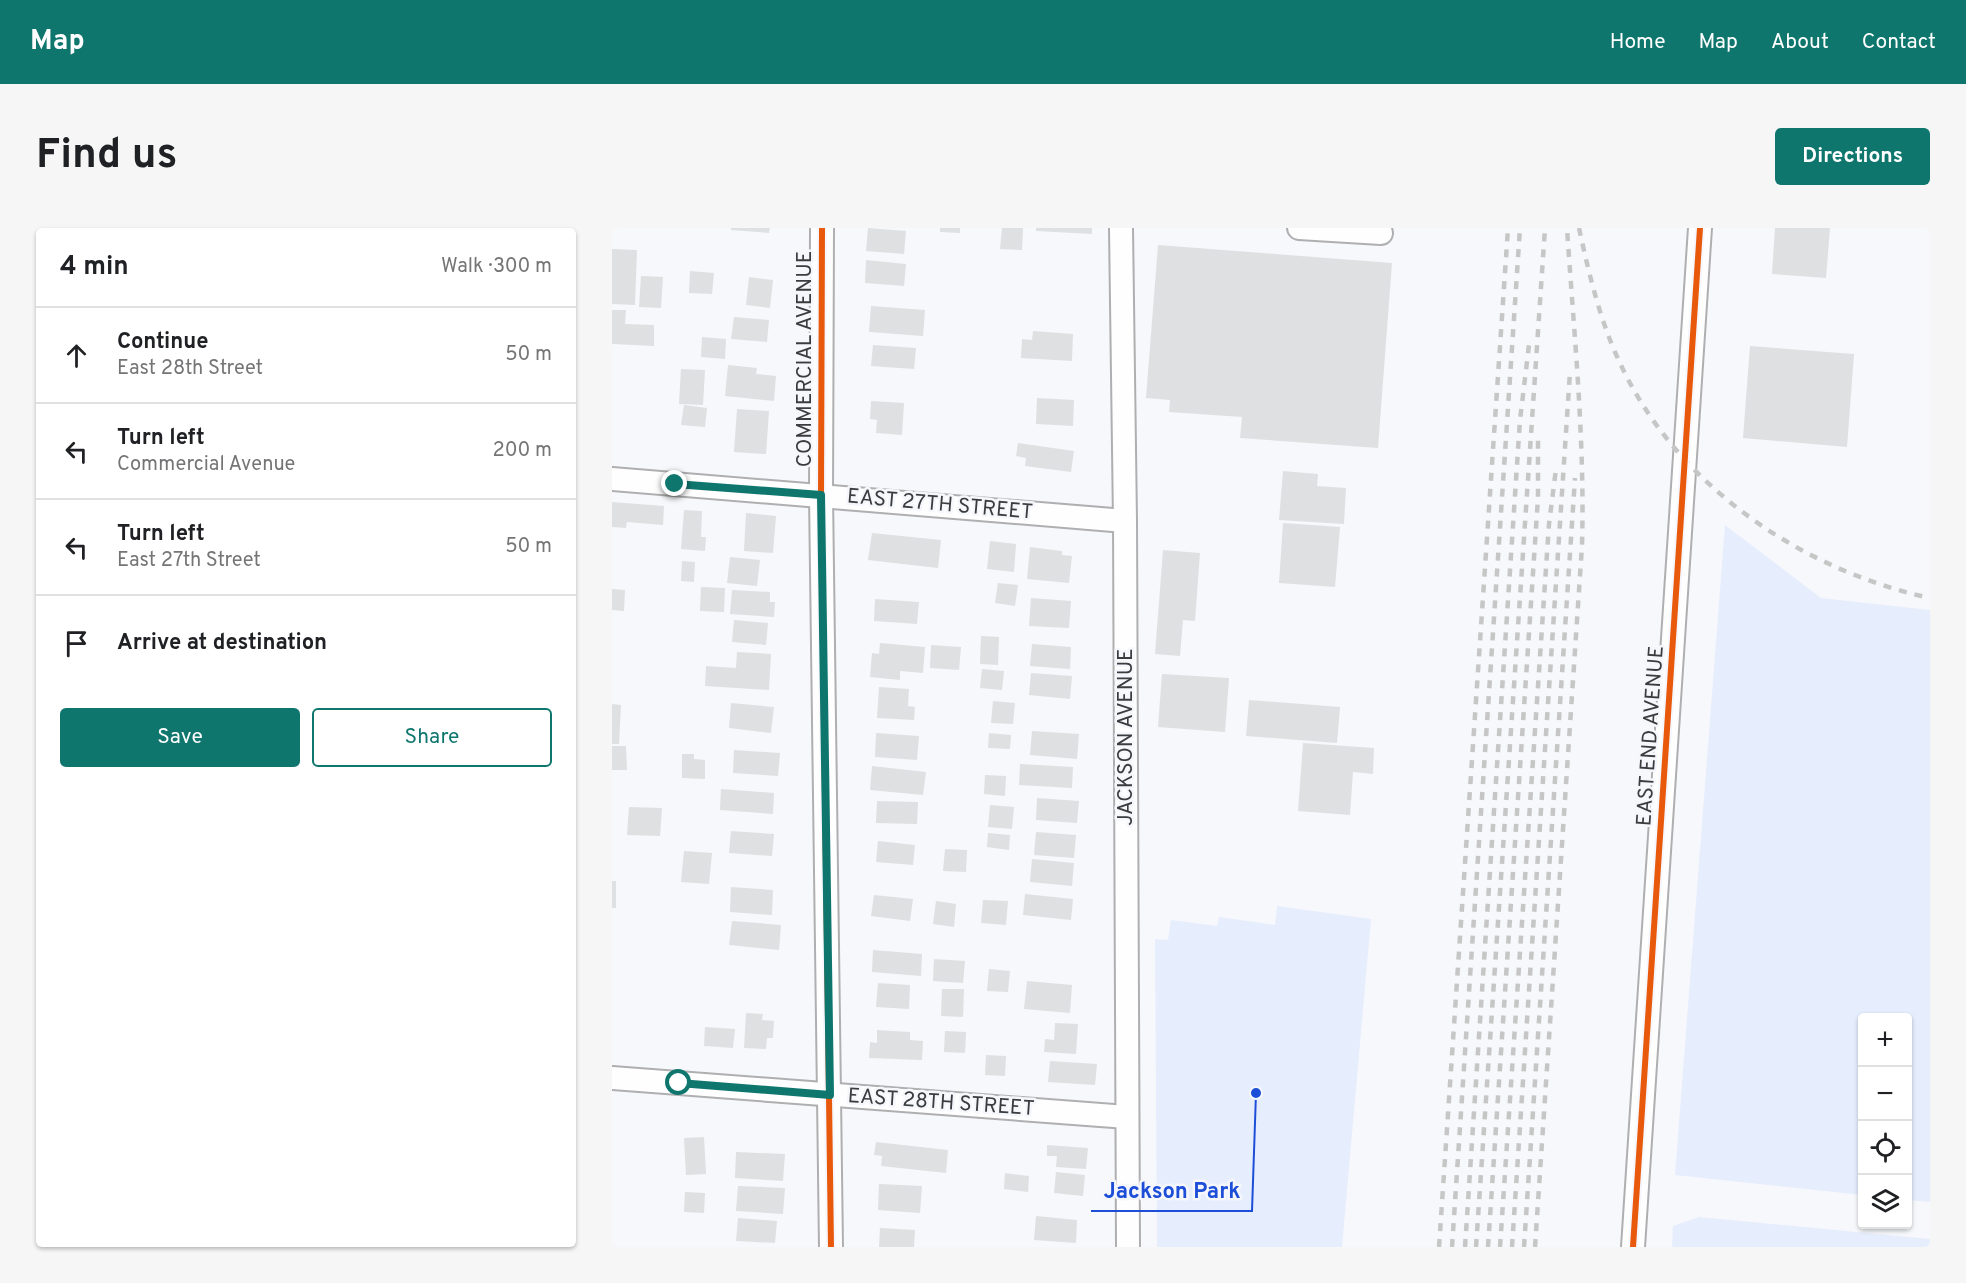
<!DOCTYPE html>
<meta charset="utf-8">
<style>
body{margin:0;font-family:Overpass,sans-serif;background:#f6f6f6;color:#202124}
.controls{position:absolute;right:18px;bottom:18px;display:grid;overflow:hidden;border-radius:6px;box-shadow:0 2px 4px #0004}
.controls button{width:54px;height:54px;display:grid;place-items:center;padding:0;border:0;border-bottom:2px solid #e0e0e0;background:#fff;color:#202124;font:30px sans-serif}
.stop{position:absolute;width:18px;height:18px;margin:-14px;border:4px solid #0f766e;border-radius:50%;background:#fff}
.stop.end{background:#0f766e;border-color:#fff;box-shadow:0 2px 6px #0008}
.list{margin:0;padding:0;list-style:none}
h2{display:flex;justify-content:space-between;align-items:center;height:78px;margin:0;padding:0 24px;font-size:26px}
h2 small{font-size:20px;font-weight:400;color:#757577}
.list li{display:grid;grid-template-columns:39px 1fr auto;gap:18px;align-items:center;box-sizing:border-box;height:96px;padding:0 24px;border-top:2px solid #e0e0e0}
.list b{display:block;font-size:22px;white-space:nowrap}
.list p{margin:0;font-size:20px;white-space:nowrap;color:#757577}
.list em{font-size:20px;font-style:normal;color:#757577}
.actions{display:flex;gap:12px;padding:18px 24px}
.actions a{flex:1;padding:14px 0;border:2px solid #0f766e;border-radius:6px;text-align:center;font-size:21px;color:#0f766e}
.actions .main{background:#0f766e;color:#fff}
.icon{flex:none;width:33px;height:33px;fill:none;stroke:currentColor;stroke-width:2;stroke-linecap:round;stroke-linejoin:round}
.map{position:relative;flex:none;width:1318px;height:1019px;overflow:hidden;border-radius:6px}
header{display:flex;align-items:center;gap:36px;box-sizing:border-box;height:84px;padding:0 30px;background:#0f766e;color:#fff}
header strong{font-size:28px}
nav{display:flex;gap:33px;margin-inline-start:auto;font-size:21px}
.intro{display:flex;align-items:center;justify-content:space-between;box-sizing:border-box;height:144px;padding:0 36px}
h1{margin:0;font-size:42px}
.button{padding:15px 27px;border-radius:6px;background:#0f766e;color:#fff;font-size:21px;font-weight:700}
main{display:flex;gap:36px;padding:0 36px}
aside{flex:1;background:#fff;border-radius:6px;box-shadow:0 2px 4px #0004}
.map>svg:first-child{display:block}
</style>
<header>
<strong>Map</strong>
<nav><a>Home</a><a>Map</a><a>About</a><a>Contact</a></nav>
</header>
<div class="intro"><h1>Find us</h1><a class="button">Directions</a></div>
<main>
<aside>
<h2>4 min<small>Walk · 300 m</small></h2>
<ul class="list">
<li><svg class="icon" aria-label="ahead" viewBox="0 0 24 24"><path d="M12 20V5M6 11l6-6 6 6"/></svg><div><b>Continue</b><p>East 28th Street</p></div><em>50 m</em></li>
<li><svg class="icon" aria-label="left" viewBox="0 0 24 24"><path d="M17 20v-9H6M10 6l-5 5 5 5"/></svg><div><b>Turn left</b><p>Commercial Avenue</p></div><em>200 m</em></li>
<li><svg class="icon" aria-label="left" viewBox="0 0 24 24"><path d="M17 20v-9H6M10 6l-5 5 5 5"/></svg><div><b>Turn left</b><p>East 27th Street</p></div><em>50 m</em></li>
<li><svg class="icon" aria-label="arrive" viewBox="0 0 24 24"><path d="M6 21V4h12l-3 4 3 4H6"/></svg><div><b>Arrive at destination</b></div></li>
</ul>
<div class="actions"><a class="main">Save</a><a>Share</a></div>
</aside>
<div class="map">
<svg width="1318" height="1019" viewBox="0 0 1318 1019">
<rect width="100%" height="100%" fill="#f7f8fb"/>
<g fill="#e6edfd">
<path d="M 1113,297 L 1209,370 L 1318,382 L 1318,974 L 1296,972 L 1296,790 L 1250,790 L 1250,967 L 1063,947 Z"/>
<path d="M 665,678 L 759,691 L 730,1019 L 545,1019 L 543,711 L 556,712 L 559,692 L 605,698 L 607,689 L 663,697 Z"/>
<path d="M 1087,989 L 1318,1011 L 1318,1019 L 1060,1019 L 1061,998 Z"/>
</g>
<g fill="#dfe0e1">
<path d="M 119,0 L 158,0 L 157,5 L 119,2 Z"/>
<path d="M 256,0 L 294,3 L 292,26 L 254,23 Z"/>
<path d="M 328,0 L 348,0 L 348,5 L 328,4 Z"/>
<path d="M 390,0 L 411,0 L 410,22 L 388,21 Z"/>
<path d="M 424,0 L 480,0 L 480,6 L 424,3 Z"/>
<path d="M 1163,0 L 1218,0 L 1214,50 L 1160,46 Z"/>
<path d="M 546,17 L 780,35 L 766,220 L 628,210 L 630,189 L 557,184 L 558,172 L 534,170 Z"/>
<path d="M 0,21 L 25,22 L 23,77 L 0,76 Z"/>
<path d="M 254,32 L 294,36 L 292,58 L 253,55 Z"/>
<path d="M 78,43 L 102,45 L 100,66 L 77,65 Z"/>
<path d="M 29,48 L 51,49 L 49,80 L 27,79 Z"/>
<path d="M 137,49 L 161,52 L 158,80 L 134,77 Z"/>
<path d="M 259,78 L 313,82 L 311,108 L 257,104 Z"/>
<path d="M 0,82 L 14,82 L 13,96 L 42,97 L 42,118 L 0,116 Z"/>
<path d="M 122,89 L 157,92 L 155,114 L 119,111 Z"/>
<path d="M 421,103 L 461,106 L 460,133 L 409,130 L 410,111 L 420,112 Z"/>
<path d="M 90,109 L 114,111 L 113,131 L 89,129 Z"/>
<path d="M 261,117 L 304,120 L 302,141 L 259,138 Z"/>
<path d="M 1138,118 L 1242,126 L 1235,219 L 1131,210 Z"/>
<path d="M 116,137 L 145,140 L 144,146 L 164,148 L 162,173 L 113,168 Z"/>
<path d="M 69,141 L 93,142 L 91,177 L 67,176 Z"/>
<path d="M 425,170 L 462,172 L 461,198 L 424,196 Z"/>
<path d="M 259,173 L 292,175 L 290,207 L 264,205 L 265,192 L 258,191 Z"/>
<path d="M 72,177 L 95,180 L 93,199 L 69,197 Z"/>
<path d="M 125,181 L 157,183 L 154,226 L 122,224 Z"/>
<path d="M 406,215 L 462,223 L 459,244 L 413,238 L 414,230 L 404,228 Z"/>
<path d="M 671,243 L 706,246 L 705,258 L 734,260 L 732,296 L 667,292 Z"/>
<path d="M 0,274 L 52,278 L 51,297 L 15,294 L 14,300 L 0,299 Z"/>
<path d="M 72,282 L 90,283 L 89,309 L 94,309 L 93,323 L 69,321 Z"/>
<path d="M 134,285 L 164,288 L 161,325 L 132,323 Z"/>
<path d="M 671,295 L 728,299 L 723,359 L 667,355 Z"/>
<path d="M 260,305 L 329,312 L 326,340 L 256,332 Z"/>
<path d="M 378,313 L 404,316 L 402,344 L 375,341 Z"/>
<path d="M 418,319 L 450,323 L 450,327 L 460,328 L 457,355 L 415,351 Z"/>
<path d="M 551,322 L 588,325 L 583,393 L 571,392 L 568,428 L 543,426 Z"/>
<path d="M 118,329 L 148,332 L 145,358 L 115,355 Z"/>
<path d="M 70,333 L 83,334 L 82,354 L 69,353 Z"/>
<path d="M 386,355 L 406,357 L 403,378 L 383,375 Z"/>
<path d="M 89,359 L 113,360 L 112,384 L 88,383 Z"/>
<path d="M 0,361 L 13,362 L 12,383 L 0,382 Z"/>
<path d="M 120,362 L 158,364 L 158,374 L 163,374 L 162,389 L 118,386 Z"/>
<path d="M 419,370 L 459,373 L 457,400 L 417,398 Z"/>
<path d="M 263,371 L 307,374 L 305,396 L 262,393 Z"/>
<path d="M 122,392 L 156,395 L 154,417 L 120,414 Z"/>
<path d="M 369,408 L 387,409 L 386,437 L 368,436 Z"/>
<path d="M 268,415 L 313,419 L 311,445 L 288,443 L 288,452 L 258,449 L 260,425 L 267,426 Z"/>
<path d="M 420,416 L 459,419 L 458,441 L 418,438 Z"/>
<path d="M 319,417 L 349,419 L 347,442 L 318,440 Z"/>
<path d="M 125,424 L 159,426 L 157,462 L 93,458 L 94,438 L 124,440 Z"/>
<path d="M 370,441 L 392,443 L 390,462 L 368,460 Z"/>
<path d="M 419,445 L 460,448 L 458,471 L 417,467 Z"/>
<path d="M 550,446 L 617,450 L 613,504 L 546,499 Z"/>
<path d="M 267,459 L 297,461 L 296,478 L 303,479 L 302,492 L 265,490 Z"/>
<path d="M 637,472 L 728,479 L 725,515 L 634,508 Z"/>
<path d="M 381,473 L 403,475 L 401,496 L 379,495 Z"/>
<path d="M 119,475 L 162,479 L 159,505 L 117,500 Z"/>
<path d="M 0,476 L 9,477 L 7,516 L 0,516 Z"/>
<path d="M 420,503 L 467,506 L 465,531 L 418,527 Z"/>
<path d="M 264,505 L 307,508 L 305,532 L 263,529 Z"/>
<path d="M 377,505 L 399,507 L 398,521 L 376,520 Z"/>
<path d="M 691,515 L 762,520 L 761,546 L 741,544 L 738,587 L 686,583 Z"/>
<path d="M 0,518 L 14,518 L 15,542 L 0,542 Z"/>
<path d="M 122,522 L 168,525 L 166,548 L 121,545 Z"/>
<path d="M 70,526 L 82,526 L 82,531 L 93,532 L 93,551 L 70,550 Z"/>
<path d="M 408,536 L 461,539 L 460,560 L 407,557 Z"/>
<path d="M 260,538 L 314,544 L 311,567 L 258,562 Z"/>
<path d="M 373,547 L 394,548 L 393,568 L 372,566 Z"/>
<path d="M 109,561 L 162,565 L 161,586 L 108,582 Z"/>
<path d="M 425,570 L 467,573 L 465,595 L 424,592 Z"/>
<path d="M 265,573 L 306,574 L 305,596 L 264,595 Z"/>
<path d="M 378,577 L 402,579 L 400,601 L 376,599 Z"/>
<path d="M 17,579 L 50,580 L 48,608 L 15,607 Z"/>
<path d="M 119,603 L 162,606 L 160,628 L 117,625 Z"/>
<path d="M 424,604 L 464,607 L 462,630 L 422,627 Z"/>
<path d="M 376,605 L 398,607 L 397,622 L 375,619 Z"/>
<path d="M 266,613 L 303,617 L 301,637 L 264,634 Z"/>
<path d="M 333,621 L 355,622 L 354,644 L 331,643 Z"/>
<path d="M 72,623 L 100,625 L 97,656 L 69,654 Z"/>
<path d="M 420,631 L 462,635 L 460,658 L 418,654 Z"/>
<rect x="0" y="653" width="4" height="27"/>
<path d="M 119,659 L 161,662 L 160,687 L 118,684 Z"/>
<path d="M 413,666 L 461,671 L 459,692 L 411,687 Z"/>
<path d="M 262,667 L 301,671 L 298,693 L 259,688 Z"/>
<path d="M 371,672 L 396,673 L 394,697 L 369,695 Z"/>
<path d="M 324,673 L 344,676 L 342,699 L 321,696 Z"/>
<path d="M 120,693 L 169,697 L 167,722 L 117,717 Z"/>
<path d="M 261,722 L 310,726 L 309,748 L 260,744 Z"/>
<path d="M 322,731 L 353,733 L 351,755 L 321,753 Z"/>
<path d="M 377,741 L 398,743 L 396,764 L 375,763 Z"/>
<path d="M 415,753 L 460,757 L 458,785 L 412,781 Z"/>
<path d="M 266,755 L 298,757 L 297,781 L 264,779 Z"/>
<path d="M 330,761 L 352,761 L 351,789 L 329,788 Z"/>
<path d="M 134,785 L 151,786 L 150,792 L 162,793 L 161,810 L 155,810 L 154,821 L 132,820 Z"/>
<path d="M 443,795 L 466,796 L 464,826 L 432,824 L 433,811 L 442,812 Z"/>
<path d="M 93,799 L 123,801 L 121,820 L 92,818 Z"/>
<path d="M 265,802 L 298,804 L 298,812 L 311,813 L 310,832 L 257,830 L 258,814 L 265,815 Z"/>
<path d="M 333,803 L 354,804 L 353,825 L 332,824 Z"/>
<path d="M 374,827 L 394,828 L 393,848 L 373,847 Z"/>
<path d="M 438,833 L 485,836 L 483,857 L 436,854 Z"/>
<path d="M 92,909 L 94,946 L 74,947 L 72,910 Z"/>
<path d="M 264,914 L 336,922 L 334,945 L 269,938 L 270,928 L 262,927 Z"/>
<path d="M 435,917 L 476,920 L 474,941 L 444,939 L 445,928 L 435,928 Z"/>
<path d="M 124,924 L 173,926 L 171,953 L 123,950 Z"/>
<path d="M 444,944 L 473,947 L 471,968 L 442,965 Z"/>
<path d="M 393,945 L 417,948 L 416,964 L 392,961 Z"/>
<path d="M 267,956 L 310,958 L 308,985 L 266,982 Z"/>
<path d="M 126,958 L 173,960 L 171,986 L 124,983 Z"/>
<path d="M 73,964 L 93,965 L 92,985 L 72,984 Z"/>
<path d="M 424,988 L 465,992 L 464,1015 L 422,1012 Z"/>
<path d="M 126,990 L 165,993 L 163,1015 L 124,1013 Z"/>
<path d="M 268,1000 L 303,1002 L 302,1019 L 267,1019 Z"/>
</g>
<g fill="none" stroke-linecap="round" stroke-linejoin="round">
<defs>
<g id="street">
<path d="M 210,0 L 209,267 L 219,1019"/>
<path d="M 509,0 L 513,293 L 516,1019"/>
<path d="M 687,0 L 769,5"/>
<path d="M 0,251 L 513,293"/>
<path d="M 0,850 L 515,889"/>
<path d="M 1021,1019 L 1088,0"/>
</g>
</defs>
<use href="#street" stroke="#afafb1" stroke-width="26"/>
<use href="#street" stroke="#fefefe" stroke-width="22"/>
<g stroke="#c6c6c6" stroke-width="4.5" stroke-dasharray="8 8" stroke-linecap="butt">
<path d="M 967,0 C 977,46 988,93 1008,135 C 1064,257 1189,342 1318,370"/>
<path d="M 827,1019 L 896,0"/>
<path d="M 840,1019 L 908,0"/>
<path d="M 853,1019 L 908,192 L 917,117"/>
<path d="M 864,1019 L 933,0"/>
<path d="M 876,1019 L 926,270 L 926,207"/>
<path d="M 888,1019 L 937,296 L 944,241"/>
<path d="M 900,1019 L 958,144"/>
<path d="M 912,1019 L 963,250"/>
<path d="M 923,1019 L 970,318 C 973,212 962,106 955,0"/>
</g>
<defs>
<g id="cycleway">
<path d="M 210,0 L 209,267 L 219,1019"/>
<path d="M 1021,1019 L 1088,0"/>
</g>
</defs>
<use href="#cycleway" stroke="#f6f7fc" stroke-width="10"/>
<use href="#cycleway" stroke="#e8590c" stroke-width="6"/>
</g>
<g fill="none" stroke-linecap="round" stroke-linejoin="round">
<path stroke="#0f766e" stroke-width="8" d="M 63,256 L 209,267 L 218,867 L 67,855"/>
</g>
<g text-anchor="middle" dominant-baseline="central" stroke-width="5" stroke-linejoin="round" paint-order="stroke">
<g font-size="21" fill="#3b3c3d" stroke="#f6f7fc">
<text transform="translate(193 131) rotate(-90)">COMMERCIAL AVENUE</text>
<text transform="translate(328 277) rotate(5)">EAST 27TH STREET</text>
<text transform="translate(1039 508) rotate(-86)">EAST END AVENUE</text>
<text transform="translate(514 509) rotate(-90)">JACKSON AVENUE</text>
<text transform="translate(329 875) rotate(4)">EAST 28TH STREET</text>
</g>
</g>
<path fill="none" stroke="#1d4ed8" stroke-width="2" d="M644 865L640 983H479"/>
<circle fill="#1d4ed8" stroke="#f6f7fc" stroke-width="2" cx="644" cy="865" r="6"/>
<g font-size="22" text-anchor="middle" font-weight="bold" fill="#1d4ed8" stroke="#f6f7fc" stroke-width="5" stroke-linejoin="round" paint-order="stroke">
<text x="560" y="970">Jackson Park</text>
</g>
</svg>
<div class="controls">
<button>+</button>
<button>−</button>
<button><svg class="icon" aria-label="locate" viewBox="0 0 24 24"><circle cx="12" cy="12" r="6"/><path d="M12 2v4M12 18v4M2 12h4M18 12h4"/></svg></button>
<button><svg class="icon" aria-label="layers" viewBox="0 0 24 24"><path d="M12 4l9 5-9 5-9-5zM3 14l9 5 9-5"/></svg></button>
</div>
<div class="stop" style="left:67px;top:855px"></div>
<div class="stop end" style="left:63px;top:256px"></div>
</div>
</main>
